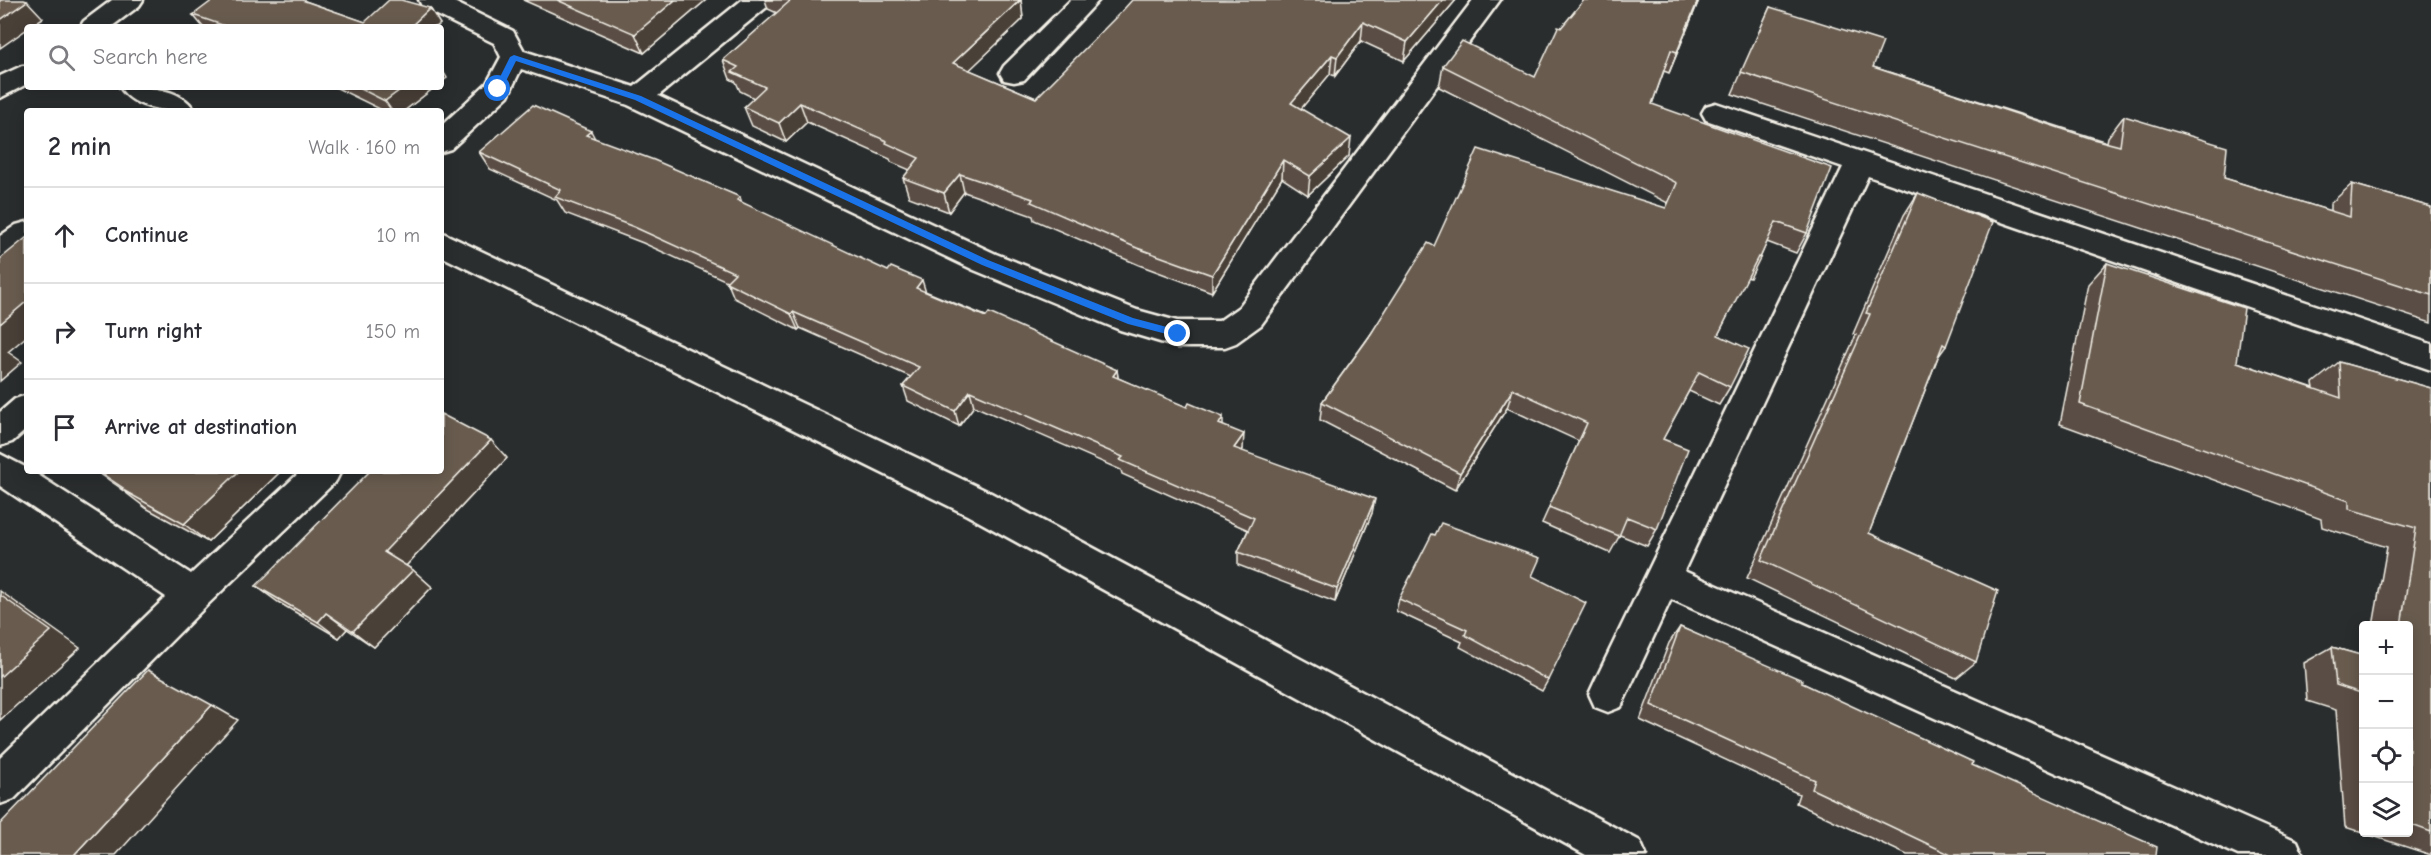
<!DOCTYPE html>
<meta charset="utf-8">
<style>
body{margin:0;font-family:"Comic Neue",sans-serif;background:#f2f2f3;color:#2b2b33}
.controls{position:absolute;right:18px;bottom:18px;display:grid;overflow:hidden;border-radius:6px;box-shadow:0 3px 15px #0003}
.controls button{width:54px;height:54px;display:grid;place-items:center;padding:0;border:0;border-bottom:2px solid #e1e1e2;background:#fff;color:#2b2b33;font:30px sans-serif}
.stop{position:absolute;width:18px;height:18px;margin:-14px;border:4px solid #1a73e8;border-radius:50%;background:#fff}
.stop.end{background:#1a73e8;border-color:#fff;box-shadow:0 2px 6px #0008}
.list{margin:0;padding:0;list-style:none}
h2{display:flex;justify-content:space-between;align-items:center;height:78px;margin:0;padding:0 24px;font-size:26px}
h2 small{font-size:20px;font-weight:400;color:#7c7c81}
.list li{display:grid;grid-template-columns:39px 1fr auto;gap:18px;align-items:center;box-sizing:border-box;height:96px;padding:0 24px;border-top:2px solid #e1e1e2}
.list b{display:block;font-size:22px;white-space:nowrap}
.list em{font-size:20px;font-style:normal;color:#7c7c81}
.icon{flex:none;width:33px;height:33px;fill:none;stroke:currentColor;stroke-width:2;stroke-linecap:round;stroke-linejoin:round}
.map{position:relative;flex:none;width:2431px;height:855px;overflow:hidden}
.search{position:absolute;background:#fff;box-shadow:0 3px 15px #0003;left:24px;top:24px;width:420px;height:66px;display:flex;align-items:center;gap:15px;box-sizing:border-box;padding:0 21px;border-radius:6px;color:#7c7c81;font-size:22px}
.panel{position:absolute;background:#fff;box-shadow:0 3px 15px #0003;left:24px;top:108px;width:420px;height:366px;border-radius:6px}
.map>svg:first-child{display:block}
</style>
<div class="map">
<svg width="2431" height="855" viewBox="0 0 2431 855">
<rect width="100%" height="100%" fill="#2a2d2e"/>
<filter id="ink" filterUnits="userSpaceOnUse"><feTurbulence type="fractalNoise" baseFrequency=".0167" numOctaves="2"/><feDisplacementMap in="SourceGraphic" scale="12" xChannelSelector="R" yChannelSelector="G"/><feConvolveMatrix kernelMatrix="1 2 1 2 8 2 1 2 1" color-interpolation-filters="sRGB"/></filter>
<g filter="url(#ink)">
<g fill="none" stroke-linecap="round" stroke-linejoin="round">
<defs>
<g id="minor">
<path d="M 112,0 L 143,0 L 139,6 L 111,27 L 80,27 L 84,21 Z"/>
<path d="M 419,0 L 450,0 L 513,31 L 524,51 L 634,87 L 742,0 L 772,0 L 768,6 L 658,96 L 996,254 L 1137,310 L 1177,321 L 1219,321 L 1239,307 L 1473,0 L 1500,0 L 1261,325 L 1236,343 L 1225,347 L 1177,347 L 1120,330 L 974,270 L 628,105 L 521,69 L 508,96 L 451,149 L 441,152 L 441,126 L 487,83 L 501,57 L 494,43 L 423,8 Z"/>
<path d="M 1071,0 L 1099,0 L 1024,80 L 1014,82 L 1004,80 L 1000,73 L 1004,66 Z"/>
<path d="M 22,66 L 27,66 L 27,84 L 0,98 L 0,76 Z"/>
<path d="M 120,87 C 145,87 181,87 195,111 C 170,111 135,111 120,87 Z"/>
<path d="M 1716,103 L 2431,344 L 2431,370 L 1868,176 L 1684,571 L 2297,841 L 2303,855 L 2238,855 L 1671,599 L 1621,707 L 1608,712 L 1595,707 L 1589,694 L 1595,681 L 1843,167 L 1706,120 L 1702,113 L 1706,106 Z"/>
<path d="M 27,222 L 27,249 L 11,260 L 0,264 L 0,236 L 16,225 Z"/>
<path d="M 441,232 L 991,493 L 1640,841 L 1646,855 L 1586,855 L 967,515 L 441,256 Z"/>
<path d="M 27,395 L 27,429 L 12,442 L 0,446 L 0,412 L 15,399 Z"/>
<path d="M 0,454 L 27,468 L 27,471 L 32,471 L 191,574 L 301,471 L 341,471 L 336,481 L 206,606 L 14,799 L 0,804 L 0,758 L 166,597 L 0,486 Z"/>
</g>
</defs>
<use href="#minor" stroke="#f4f1e8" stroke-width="5"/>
<use href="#minor" fill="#2a2d2e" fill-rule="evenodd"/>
</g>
<g fill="#5a4e45" stroke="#f4f1e8" stroke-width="1.5">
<path d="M 523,0 L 706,0 L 644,53 Z"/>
<path d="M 765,0 L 1021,0 L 1023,19 L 969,70 L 1036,98 L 1456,0 L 1404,61 L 1361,41 L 1335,76 L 1330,74 L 1301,108 L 1349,156 L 1308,195 L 1282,178 L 1212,292 L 1139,265 L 1034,220 L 1033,216 L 964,192 L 949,212 L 909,197 L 903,178 L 910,170 L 891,162 L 890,159 L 807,122 L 786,142 L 752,126 L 744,107 L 754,98 L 740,91 L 736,82 L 730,79 L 723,60 L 777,13 L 768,9 Z"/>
<path d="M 1584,0 L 1699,0 L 1669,73 L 1664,71 L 1652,104 L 1807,233 L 1796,253 L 1767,242 L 1760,258 L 1750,278 L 1747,277 L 1718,335 L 1730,387 L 1719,405 L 1689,391 L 1663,439 L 1657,529 L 1647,546 L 1620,535 L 1610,553 L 1542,523 L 1579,441 L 1507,408 L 1455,490 L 1320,420 L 1322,402 L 1434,246 L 1666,208 L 1668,203 L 1439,87 L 1443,66 L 1535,77 L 1561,28 Z"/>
<path d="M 305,1 L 365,22 L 430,8 L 440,24 L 436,27 L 203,27 L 193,15 Z"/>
<path d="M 1770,7 L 1873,67 L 2107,142 L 2108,137 L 2124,116 L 2224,178 L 2330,211 L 2330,204 L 2352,184 L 2431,207 L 2431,323 L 1732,94 Z"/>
<path d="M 335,87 L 435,87 L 404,111 L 384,111 Z"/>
<path d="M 595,139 L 740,197 L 742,203 L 925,291 L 1117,370 L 1118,378 L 1223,426 L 1243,449 L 1242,451 L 1372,513 L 1335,602 L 1238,565 L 1238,552 L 1248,530 L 1122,474 L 1121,470 L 974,406 L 959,426 L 908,401 L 903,386 L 911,377 L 800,328 L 798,330 L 734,298 L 727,281 L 643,243 L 565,213 L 557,200 L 490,169 L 479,152 Z"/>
<path d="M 1918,193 L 1946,346 L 1938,357 L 1869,533 L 1976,662 L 1956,678 L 1747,578 L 1856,335 L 1853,334 L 1904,215 Z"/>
<path d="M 2107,263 L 2237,362 L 2314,388 L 2313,383 L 2339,362 L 2431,388 L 2431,855 L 2345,827 L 2336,710 L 2307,701 L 2304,663 L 2332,647 L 2364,656 L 2364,832 L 2409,832 L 2409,626 L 2373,626 L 2387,547 L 2322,527 L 2321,519 L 2060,424 L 2088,284 Z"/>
<path d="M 507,458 L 406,566 L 413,570 L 432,587 L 374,647 L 347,629 L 339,638 L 278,602 L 256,586 Z"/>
<path d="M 96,471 L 281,471 L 208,542 L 146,508 L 121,489 L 122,489 Z"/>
<path d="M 1532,576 L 1548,680 L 1542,691 L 1460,647 L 1462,642 L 1396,611 L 1399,599 Z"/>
<path d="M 1680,627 L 1802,683 L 2156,855 L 1907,855 L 1796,803 L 1799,794 L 1640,720 L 1669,643 Z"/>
</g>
<g fill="#4a4038" stroke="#f4f1e8" stroke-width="1.5">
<path d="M 675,0 L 706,0 L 644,53 L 635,34 Z"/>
<path d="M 1021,0 L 1023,19 L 957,82 L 953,63 Z"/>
<path d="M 1443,0 L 1456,0 L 1404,61 L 1407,42 Z"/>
<path d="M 1698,0 L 1699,0 L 1669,73 L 1677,52 Z"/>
<path d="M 27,1 L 43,18 L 29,27 L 27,27 L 27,29 L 0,48 L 0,20 Z"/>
<path d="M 430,8 L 440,24 L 436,27 L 410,27 Z"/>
<path d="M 1363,22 L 1361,41 L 1335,76 L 1337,57 Z"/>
<path d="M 1332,55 L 1330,74 L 1290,122 L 1291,103 Z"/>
<path d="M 441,68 L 447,78 L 441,82 Z"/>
<path d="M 404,87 L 435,87 L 404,111 L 392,111 L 385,101 Z"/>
<path d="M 800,103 L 807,122 L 786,142 L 779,123 Z"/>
<path d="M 591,131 L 600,148 L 586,135 Z"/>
<path d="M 1351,138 L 1349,156 L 1308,195 L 1310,176 Z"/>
<path d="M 1283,160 L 1282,178 L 1212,292 L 1212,275 Z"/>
<path d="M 960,174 L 964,192 L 949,212 L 944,193 Z"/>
<path d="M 922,280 L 927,296 L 916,288 Z"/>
<path d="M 27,301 L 27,336 L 8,352 L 22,362 L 0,381 L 0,324 Z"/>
<path d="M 793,312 L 800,328 L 798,330 L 791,314 Z"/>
<path d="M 1117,370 L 1119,385 L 1113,376 Z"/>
<path d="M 1513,389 L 1507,408 L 1455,490 L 1460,473 Z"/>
<path d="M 970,391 L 974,406 L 959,426 L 955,411 Z"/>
<path d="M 1223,417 L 1223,432 L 1219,424 Z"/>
<path d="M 1244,434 L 1243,449 L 1234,463 L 1234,448 Z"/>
<path d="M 491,440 L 507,458 L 403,569 L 384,552 Z"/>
<path d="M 239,471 L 281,471 L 208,542 L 184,524 Z"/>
<path d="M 1375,499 L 1372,513 L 1335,602 L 1337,589 Z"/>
<path d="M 413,570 L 432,587 L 374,647 L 353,631 Z"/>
<path d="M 0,591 L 80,648 L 0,720 Z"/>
<path d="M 326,613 L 347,629 L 339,638 L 318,622 Z"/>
<path d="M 212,705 L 238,720 L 116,855 L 74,855 Z"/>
</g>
<g fill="#695b50" stroke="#f4f1e8" stroke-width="1.5">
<path d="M 0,0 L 24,0 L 27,1 L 0,20 Z"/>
<path d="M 213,0 L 302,0 L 365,22 L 389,0 L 401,0 L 430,8 L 410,27 L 228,27 L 193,15 Z"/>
<path d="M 557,0 L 675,0 L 635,34 Z"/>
<path d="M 788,0 L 1020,0 L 953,63 L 1036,98 L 1123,10 L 1132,0 L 1443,0 L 1407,42 L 1363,22 L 1337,57 L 1332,55 L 1291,103 L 1351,138 L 1310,176 L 1283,160 L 1212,275 L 1137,248 L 1031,202 L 1033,199 L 960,174 L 944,193 L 903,178 L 919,158 L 886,143 L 887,141 L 800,103 L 779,123 L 744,107 L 765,87 L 732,72 L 738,67 L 723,60 L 790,1 Z"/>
<path d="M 1584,0 L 1698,0 L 1677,52 L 1671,50 L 1652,104 L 1832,168 L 1807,233 L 1776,222 L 1760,258 L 1758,257 L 1718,335 L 1749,349 L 1730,387 L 1699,372 L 1663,439 L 1688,449 L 1657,529 L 1627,517 L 1619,536 L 1549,507 L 1587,423 L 1513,389 L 1460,473 L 1322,402 L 1369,337 L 1428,243 L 1434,246 L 1478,149 L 1666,208 L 1677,183 L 1443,66 L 1462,41 L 1535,77 L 1558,27 L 1561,28 Z"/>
<path d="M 1770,7 L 1883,42 L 1873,67 L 2093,139 L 2120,146 L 2124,116 L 2227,147 L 2224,178 L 2350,217 L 2352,184 L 2431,207 L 2431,295 L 1741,72 Z"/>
<path d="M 357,87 L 404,87 L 385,101 Z"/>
<path d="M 533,105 L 591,131 L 586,135 L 654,160 L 740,197 L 737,200 L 888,271 L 891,267 L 922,280 L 916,288 L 986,317 L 989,313 L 1117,370 L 1113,376 L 1187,407 L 1189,403 L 1223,417 L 1219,424 L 1244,434 L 1234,448 L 1375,499 L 1337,589 L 1238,552 L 1254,518 L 1120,460 L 1123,457 L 970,391 L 955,411 L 903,386 L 919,367 L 793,312 L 791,314 L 726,282 L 735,273 L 634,227 L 555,197 L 561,190 L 479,152 Z"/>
<path d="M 1918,193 L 1993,222 L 1946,346 L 1943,344 L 1869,533 L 1998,591 L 1976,662 L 1761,560 L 1870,314 L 1866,313 Z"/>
<path d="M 27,237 L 27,301 L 0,324 L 0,259 Z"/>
<path d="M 2107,263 L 2244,308 L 2237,362 L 2341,398 L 2339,362 L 2431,388 L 2431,832 L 2409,824 L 2409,626 L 2401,626 L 2416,528 L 2349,509 L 2349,501 L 2080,404 Z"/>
<path d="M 441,414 L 491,440 L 384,552 L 413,570 L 353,631 L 326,613 L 318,622 L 256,586 L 370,471 L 441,471 Z"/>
<path d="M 98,471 L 239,471 L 184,524 L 121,489 L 123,488 Z"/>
<path d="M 1441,523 L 1540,558 L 1532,576 L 1586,603 L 1548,680 L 1465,635 L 1467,630 L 1399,599 L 1432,534 L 1435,535 Z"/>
<path d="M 0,595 L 51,631 L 0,677 Z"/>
<path d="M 1680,627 L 1802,680 L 1802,683 L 1973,762 L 1972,765 L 2157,847 L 2156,855 L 1951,855 L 1812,789 L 1815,780 L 1651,705 Z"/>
<path d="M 2332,647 L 2364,656 L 2364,694 L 2336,685 Z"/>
<path d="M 148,670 L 212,705 L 74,855 L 0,855 L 0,824 Z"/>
</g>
</g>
<path fill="#1a73e8" d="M 514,55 L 641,96 L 988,260 L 1133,318 L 1178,330 L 1182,334 L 1178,337 L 1128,324 L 982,265 L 635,100 L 516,61 L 501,91 L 495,91 L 494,89 L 510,57 Z"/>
</svg>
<div class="controls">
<button>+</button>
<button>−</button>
<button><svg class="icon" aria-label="locate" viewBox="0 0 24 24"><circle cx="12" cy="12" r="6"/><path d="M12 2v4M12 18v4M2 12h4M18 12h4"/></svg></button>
<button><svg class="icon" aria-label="layers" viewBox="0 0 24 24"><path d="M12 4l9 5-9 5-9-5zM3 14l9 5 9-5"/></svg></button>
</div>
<div class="stop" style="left:498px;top:89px"></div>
<div class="stop end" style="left:1178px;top:334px"></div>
<div class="search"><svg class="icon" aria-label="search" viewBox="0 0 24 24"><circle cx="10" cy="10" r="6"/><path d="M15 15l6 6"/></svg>Search here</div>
<section class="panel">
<h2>2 min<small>Walk · 160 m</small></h2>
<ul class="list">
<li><svg class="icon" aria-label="ahead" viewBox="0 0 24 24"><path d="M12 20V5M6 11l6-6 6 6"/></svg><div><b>Continue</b></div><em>10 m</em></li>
<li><svg class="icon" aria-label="right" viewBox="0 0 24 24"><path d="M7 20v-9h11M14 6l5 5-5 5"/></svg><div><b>Turn right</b></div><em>150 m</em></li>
<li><svg class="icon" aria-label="arrive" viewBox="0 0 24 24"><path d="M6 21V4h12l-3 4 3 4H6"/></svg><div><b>Arrive at destination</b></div></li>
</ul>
</section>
</div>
